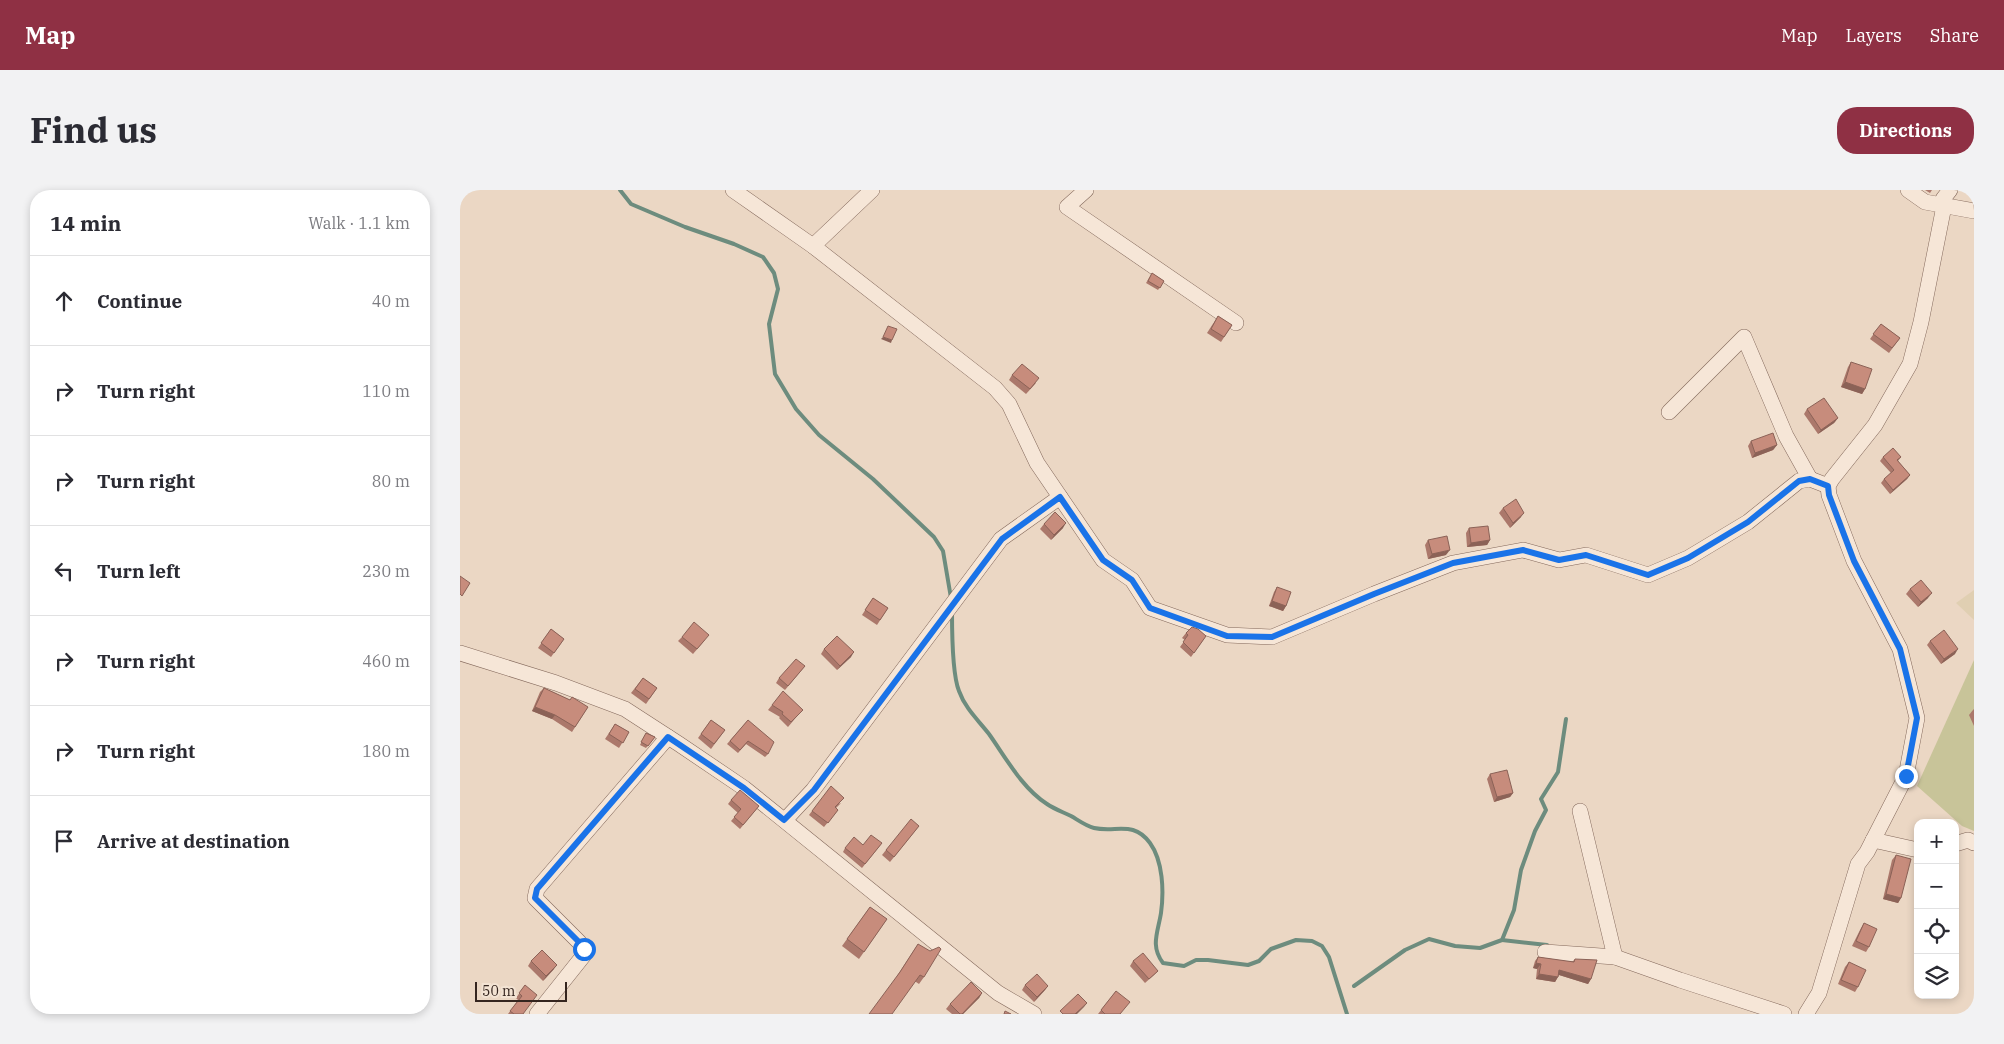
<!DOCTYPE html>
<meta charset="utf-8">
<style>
body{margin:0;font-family:"IBM Plex Serif",serif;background:#f2f2f3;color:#2b2b33}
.controls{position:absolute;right:15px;bottom:15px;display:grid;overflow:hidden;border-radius:10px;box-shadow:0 2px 8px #0003}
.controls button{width:45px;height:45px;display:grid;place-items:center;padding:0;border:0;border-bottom:1px solid #e1e1e2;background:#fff;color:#2b2b33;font:25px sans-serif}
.scale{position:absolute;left:15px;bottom:12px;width:92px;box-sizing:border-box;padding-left:5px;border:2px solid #35251f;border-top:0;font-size:14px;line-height:18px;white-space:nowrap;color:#35251f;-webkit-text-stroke:4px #f3e3d3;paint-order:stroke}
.stop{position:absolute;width:15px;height:15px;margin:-11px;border:4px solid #1a73e8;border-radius:50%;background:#fff}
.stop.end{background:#1a73e8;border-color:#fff;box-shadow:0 1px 5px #0008}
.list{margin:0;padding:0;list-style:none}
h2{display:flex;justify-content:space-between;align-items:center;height:65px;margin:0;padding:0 20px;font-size:21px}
h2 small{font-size:16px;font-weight:400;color:#7c7c81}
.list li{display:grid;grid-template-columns:32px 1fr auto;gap:15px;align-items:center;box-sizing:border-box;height:90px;padding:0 20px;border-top:1px solid #e1e1e2}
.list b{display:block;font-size:19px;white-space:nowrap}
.list em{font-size:16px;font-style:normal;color:#7c7c81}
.icon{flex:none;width:28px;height:28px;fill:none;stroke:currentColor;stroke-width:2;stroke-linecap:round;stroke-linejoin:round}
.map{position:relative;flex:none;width:1514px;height:824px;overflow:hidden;border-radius:20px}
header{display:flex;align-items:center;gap:30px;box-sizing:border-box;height:70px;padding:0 25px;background:#8f3044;color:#fff}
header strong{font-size:24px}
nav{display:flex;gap:28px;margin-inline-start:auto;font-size:18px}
.intro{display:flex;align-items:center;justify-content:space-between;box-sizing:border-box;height:120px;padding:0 30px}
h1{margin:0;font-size:35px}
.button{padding:12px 22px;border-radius:20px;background:#8f3044;color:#fff;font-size:18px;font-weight:700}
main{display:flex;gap:30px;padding:0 30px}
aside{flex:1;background:#fff;border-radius:20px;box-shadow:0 2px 8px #0003}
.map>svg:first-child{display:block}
</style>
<header>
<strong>Map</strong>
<nav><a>Map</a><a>Layers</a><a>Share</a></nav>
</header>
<div class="intro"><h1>Find us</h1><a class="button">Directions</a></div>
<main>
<aside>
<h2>14 min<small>Walk · 1.1 km</small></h2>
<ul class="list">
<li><svg class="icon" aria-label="ahead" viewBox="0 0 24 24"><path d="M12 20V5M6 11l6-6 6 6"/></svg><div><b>Continue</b></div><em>40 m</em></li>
<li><svg class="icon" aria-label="right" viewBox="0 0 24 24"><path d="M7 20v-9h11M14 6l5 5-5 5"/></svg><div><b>Turn right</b></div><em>110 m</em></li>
<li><svg class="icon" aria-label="right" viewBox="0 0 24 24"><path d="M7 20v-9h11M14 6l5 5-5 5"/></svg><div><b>Turn right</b></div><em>80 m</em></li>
<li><svg class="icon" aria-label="left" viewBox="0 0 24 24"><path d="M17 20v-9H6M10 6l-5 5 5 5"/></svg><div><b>Turn left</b></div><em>230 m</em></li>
<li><svg class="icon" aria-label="right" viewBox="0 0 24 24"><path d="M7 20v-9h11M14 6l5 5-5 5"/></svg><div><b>Turn right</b></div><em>460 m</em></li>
<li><svg class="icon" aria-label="right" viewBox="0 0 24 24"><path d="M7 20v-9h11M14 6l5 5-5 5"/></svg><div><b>Turn right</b></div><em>180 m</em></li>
<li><svg class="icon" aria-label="arrive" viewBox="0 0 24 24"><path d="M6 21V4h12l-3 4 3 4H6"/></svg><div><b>Arrive at destination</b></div></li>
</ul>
</aside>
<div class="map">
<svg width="1514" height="824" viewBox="0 0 1514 824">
<rect width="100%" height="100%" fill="#ebd7c4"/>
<path fill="#e0cfb2" d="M 1514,400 L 1514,430 L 1496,413 Z"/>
<path fill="#c8c499" d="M 1514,470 L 1514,641 L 1502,636 L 1457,596 Z"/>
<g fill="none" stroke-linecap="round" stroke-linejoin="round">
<g stroke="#6d8c7e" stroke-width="4">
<path d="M 160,0 L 171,14 L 225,37 L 274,54 L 303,67 L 314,83 L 318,99 L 309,134 L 315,184 L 336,219 L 359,245 L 413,289 L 474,347 L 483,361 L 491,408"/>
<path d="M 492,422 C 492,441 492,484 499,501 C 505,518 518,530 529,544 C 546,568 562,598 587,614 C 594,619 603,622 611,626 C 618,630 626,636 634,638 C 656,643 673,630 690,653 C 703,671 704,701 701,723 C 698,742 690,756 703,773 L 724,776 L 736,770 L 748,770 L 788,775 L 799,771 L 811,759 L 836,750 L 852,751 L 862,756 L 869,767 L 887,824"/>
<path d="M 1042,750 L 1087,755"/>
<path d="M 894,796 L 945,760 L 969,749 L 995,756 L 1020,758 L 1042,750 L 1054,720 L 1061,680 L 1075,641 L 1086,620 L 1081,609 L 1098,582 L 1106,529"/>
</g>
<defs>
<g id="minor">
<path d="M 273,0 L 353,56 L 535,198 L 549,214 L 577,273 L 643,370 L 672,390 L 690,418 L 767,445 L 812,447 L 914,404 L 993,373 L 1063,360 L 1099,370 L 1126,365 L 1188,385 L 1228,368 L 1288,332 L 1339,291 L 1350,289 L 1368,296"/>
<path d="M 626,0 L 607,17 L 776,133"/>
<path d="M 1448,0 L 1465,12 L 1514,21"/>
<path d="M 353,56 L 412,0"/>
<path d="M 1209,222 L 1284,147 L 1326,246 L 1350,289"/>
<path d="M 0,463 L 96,493 L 165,519 L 219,554 L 284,598 L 538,803 L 574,824"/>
<path d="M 1120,621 L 1155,767"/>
<path d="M 325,630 L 353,600 L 541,349 L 600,307"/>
<path d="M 1413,650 L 1458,660"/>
<path d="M 1495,654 L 1508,650 L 1514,653"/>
<path d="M 1085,762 L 1155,767 L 1220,790 L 1324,824"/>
<path d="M 77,824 L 124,765 L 124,759 L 119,752 L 75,708 L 77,699 L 208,547"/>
<path d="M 1346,824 L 1359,803 L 1398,674 L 1407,662 L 1446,586 L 1457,528 L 1440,459 L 1394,371 L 1369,305 L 1368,296 L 1372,289 L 1415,235 L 1450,174 L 1461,132 L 1484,16 L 1483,9 L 1490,0"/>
</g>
</defs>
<use href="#minor" stroke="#84695c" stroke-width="16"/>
<use href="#minor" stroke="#f6e6d7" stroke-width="15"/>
</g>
<g fill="#ab786b">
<path d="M 1465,0 L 1472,0 L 1470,3 Z"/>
<path d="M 692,83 L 704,91 L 698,100 L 686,93 Z"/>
<path d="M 758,126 L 772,135 L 761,152 L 747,143 Z"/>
<path d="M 1421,134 L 1440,148 L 1429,163 L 1410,149 Z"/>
<path d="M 1391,172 L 1405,199 L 1402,204 L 1381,197 L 1388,177 Z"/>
<path d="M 552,185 L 576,193 L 566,204 L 549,190 Z"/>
<path d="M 1347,219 L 1378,228 L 1374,233 L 1358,244 L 1344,224 Z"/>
<path d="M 1291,251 L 1317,255 L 1313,260 L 1292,268 L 1288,256 Z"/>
<path d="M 1423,267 L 1441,267 L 1438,271 L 1450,285 L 1447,289 L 1430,304 L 1421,293 L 1424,289 L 1431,283 L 1420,271 Z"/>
<path d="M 1043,318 L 1061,327 L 1050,338 L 1039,323 Z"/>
<path d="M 584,334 L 603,338 L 591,350 L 580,339 Z"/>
<path d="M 1009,338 L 1030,350 L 1027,355 L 1007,357 L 1006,343 Z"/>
<path d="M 968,350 L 986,365 L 968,369 L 965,355 Z"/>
<path d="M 817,397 L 826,416 L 823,421 L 809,416 L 814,402 Z"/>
<path d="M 1450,399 L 1468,408 L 1458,417 L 1446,404 Z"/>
<path d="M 413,408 L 428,418 L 417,435 L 402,425 Z"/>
<path d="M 91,439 L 104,449 L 91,467 L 78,458 Z"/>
<path d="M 726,443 L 746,446 L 731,467 L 720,457 L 725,450 L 722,448 Z"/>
<path d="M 222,447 L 245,450 L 233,464 L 218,451 Z"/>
<path d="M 1470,451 L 1495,464 L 1481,474 L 1467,455 Z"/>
<path d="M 364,459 L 391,467 L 377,480 L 361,464 Z"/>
<path d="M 345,476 L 325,500 L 316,493 L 319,488 Z"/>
<path d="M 183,488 L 197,498 L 186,514 L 171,503 Z"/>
<path d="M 84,498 L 110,510 L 128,517 L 112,542 L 92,529 L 72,521 L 80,502 Z"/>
<path d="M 312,515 L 339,524 L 328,537 L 319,528 L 320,527 L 308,520 Z"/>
<path d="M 1514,519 L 1514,536 L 1509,525 L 1513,520 Z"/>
<path d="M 251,530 L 265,540 L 251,559 L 238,548 Z"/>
<path d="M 288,530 L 308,564 L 305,567 L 286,554 L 278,563 L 267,554 Z"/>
<path d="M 155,534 L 169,542 L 159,558 L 145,549 Z"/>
<path d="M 186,543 L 195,547 L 186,558 L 180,555 Z"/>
<path d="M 1030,584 L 1053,603 L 1050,607 L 1034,612 L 1027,589 Z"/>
<path d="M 271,610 L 299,616 L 280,639 L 271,631 L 278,623 L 268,614 Z"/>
<path d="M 381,613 L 376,618 L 378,620 L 364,637 L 349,625 L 352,621 Z"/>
<path d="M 459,636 L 430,672 L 422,665 L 426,660 Z"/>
<path d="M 422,653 L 402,678 L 383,662 L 385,658 Z"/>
<path d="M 1436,665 L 1441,708 L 1438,713 L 1423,709 L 1432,670 Z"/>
<path d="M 410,717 L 427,729 L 399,769 L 382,756 Z"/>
<path d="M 1404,733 L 1409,757 L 1406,762 L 1392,756 L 1401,738 Z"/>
<path d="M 458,754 L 464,787 L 459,794 L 456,792 L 437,786 Z"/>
<path d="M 1078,767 L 1112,772 L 1115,769 L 1131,789 L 1128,794 L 1099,785 L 1095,792 L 1076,789 L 1077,779 L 1073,778 L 1075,771 Z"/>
<path d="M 71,771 L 94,779 L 83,791 L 68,776 Z"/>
<path d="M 673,771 L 698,781 L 694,785 L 685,793 L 670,776 Z"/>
<path d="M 1389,772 L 1398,797 L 1395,802 L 1378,794 L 1385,777 Z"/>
<path d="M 65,795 L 63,824 L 48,824 L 58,810 L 56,808 Z"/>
<path d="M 565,795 L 588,796 L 585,800 L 574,812 L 562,800 Z"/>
<path d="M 656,801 L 661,824 L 638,824 Z"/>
<path d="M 522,803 L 519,808 L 503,824 L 492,824 L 486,819 L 490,814 Z"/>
</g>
<g fill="#8b6257">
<path d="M 423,147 L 432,150 L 431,153 L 421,149 Z"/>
<path d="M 1385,192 L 1405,199 L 1402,204 L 1381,197 Z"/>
<path d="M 1378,228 L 1374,233 L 1358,244 L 1361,240 Z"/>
<path d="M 1317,255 L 1313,260 L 1292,268 L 1295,263 Z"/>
<path d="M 1450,285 L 1447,289 L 1430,304 L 1433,300 Z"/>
<path d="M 1064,323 L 1061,327 L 1050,338 L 1053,333 Z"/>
<path d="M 606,333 L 603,338 L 591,350 L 594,345 Z"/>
<path d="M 1030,350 L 1027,355 L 1007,357 L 1011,353 Z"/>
<path d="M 990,360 L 986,365 L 968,369 L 972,364 Z"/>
<path d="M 1472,403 L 1468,408 L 1458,417 L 1461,412 Z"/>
<path d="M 812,411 L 826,416 L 823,421 L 809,416 Z"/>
<path d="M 1498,459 L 1495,464 L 1481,474 L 1484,469 Z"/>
<path d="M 394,462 L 391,467 L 377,480 L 380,476 Z"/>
<path d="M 75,517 L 95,525 L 92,529 L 72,521 Z"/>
<path d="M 1053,603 L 1050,607 L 1034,612 L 1037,607 Z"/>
<path d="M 1426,704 L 1441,708 L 1438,713 L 1423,709 Z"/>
<path d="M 1076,773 L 1081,774 L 1077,779 L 1073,778 Z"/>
<path d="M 97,775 L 94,779 L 83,791 L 86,786 Z"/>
<path d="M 1099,780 L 1131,789 L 1128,794 L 1096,784 Z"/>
<path d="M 1079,784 L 1098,787 L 1095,792 L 1076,789 Z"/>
<path d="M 588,796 L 585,800 L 574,812 L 577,807 Z"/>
<path d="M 522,803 L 519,808 L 503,824 L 502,824 Z"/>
<path d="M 627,813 L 624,817 L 617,824 L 615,824 Z"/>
</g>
<g fill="#c78c7c" stroke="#8b6257">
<path d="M 692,83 L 704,91 L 700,98 L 688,91 Z"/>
<path d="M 758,126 L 772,135 L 764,147 L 751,139 Z"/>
<path d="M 1421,134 L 1440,148 L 1432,158 L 1413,144 Z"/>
<path d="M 428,136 L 437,139 L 432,150 L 423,147 Z"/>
<path d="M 1391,172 L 1412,179 L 1405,199 L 1385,192 Z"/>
<path d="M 562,174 L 579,188 L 570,199 L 552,185 Z"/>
<path d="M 1364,208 L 1378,228 L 1361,240 L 1347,219 Z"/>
<path d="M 1313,243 L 1317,255 L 1295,263 L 1291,251 Z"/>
<path d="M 1433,258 L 1441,267 L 1437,270 L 1450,285 L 1433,300 L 1424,289 L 1434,280 L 1423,267 Z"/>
<path d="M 1056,309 L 1064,323 L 1053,333 L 1043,318 Z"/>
<path d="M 595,322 L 606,333 L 594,345 L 584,334 Z"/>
<path d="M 1028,336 L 1030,350 L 1011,353 L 1009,338 Z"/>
<path d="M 987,346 L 990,360 L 972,364 L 968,350 Z"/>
<path d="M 0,386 L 10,393 L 2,406 L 0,404 Z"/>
<path d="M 1461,390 L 1472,403 L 1461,412 L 1450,399 Z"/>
<path d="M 817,397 L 831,402 L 826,416 L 812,411 Z"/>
<path d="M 413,408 L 428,418 L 420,430 L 405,420 Z"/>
<path d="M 234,432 L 249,445 L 237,459 L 222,447 Z"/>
<path d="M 732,437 L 738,439 L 746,446 L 734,463 L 723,452 L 728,445 L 726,443 Z"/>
<path d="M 91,439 L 104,449 L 94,463 L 81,453 Z"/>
<path d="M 1484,440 L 1498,459 L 1484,469 L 1470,451 Z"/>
<path d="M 377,446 L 394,462 L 380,476 L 364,459 Z"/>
<path d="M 336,469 L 345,476 L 328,496 L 319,488 Z"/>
<path d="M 183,488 L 197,498 L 189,509 L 175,499 Z"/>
<path d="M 84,498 L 110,510 L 112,507 L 128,517 L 115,537 L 95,525 L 75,517 Z"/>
<path d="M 323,501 L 343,520 L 331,532 L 322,524 L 323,522 L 312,515 Z"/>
<path d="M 251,530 L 265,540 L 254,554 L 241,544 Z"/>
<path d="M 288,530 L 314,552 L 308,564 L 288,551 L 280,560 L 270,551 Z"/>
<path d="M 155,534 L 169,542 L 163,553 L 149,544 Z"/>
<path d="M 186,543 L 195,547 L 188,556 L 181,552 Z"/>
<path d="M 1047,580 L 1053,603 L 1037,607 L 1030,584 Z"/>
<path d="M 371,596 L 384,608 L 375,617 L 378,620 L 368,633 L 352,621 Z"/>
<path d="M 280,600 L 299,616 L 283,635 L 274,627 L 281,619 L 271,610 Z"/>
<path d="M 451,629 L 459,636 L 434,667 L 426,660 Z"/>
<path d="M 411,645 L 422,653 L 405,674 L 385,658 L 394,647 L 403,655 Z"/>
<path d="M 1436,665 L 1451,669 L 1441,708 L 1426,704 Z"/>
<path d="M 410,717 L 427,729 L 404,762 L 387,749 Z"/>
<path d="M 1404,733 L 1417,739 L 1409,757 L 1396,751 Z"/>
<path d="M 458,754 L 470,761 L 479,757 L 481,759 L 464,787 L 460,785 L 432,824 L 409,824 L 440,782 Z"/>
<path d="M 82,760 L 97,775 L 86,786 L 71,771 Z"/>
<path d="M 683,763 L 698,781 L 689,789 L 673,771 Z"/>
<path d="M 1078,767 L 1114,772 L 1115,769 L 1137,770 L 1131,789 L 1099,780 L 1098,787 L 1079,784 L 1081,774 L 1076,773 Z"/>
<path d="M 1389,772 L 1406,780 L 1398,797 L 1381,790 Z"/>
<path d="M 577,784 L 588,796 L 577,807 L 565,795 Z"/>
<path d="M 511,792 L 522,803 L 502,824 L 500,824 L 490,814 Z"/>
<path d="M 65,795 L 77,805 L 63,824 L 54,824 L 50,821 L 62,806 L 59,803 Z"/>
<path d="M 656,801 L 670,812 L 660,824 L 645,824 L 641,820 Z"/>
<path d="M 618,804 L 627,813 L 615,824 L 603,824 L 600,821 Z"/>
<path d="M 545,821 L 551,824 L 544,824 Z"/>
</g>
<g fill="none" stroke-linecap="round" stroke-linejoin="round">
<path stroke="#1a73e8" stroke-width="6" d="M 124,759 L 119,752 L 75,708 L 77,699 L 208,547 L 284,598 L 324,630 L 354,600 L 542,349 L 600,307 L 643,370 L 672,390 L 690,418 L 767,446 L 812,447 L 914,404 L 993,373 L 1063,360 L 1099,370 L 1126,365 L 1188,385 L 1228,368 L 1288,332 L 1339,291 L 1350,289 L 1368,296 L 1369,305 L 1394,371 L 1440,459 L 1457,528 L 1446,586"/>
</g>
</svg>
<div class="controls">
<button>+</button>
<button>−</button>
<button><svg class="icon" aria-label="locate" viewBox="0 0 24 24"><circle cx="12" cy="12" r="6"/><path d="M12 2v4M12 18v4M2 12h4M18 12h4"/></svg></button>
<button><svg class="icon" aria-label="layers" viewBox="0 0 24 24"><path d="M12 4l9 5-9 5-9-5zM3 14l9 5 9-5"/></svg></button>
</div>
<div class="scale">50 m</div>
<div class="stop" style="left:124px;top:759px"></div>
<div class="stop end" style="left:1446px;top:586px"></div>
</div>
</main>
